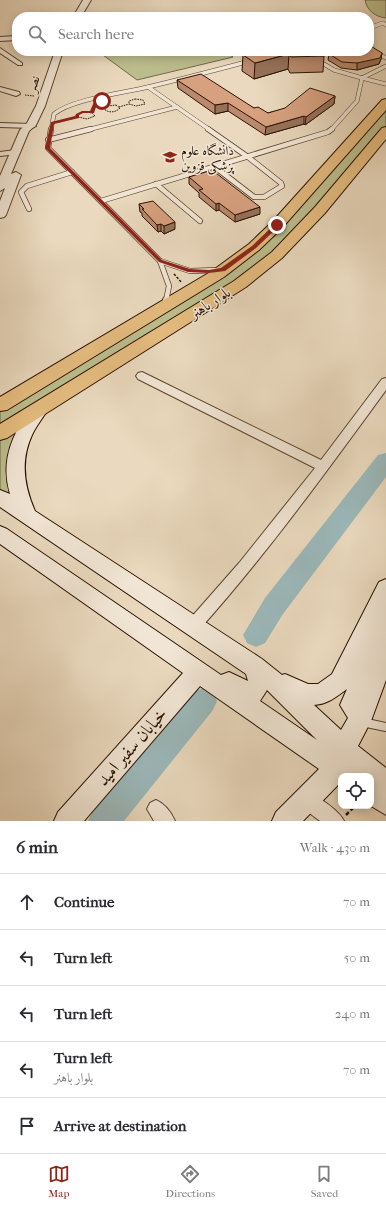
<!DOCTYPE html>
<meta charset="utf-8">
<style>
body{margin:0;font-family:"IM FELL French Canon",Amiri,serif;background:#f2f2f3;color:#2b2b33}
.controls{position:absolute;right:12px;bottom:12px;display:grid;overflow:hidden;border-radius:8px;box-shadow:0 2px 10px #0003}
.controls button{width:36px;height:36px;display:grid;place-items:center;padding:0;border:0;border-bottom:1px solid #e1e1e2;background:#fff;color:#2b2b33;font:20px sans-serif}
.stop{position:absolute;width:12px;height:12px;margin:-9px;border:3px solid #8f2418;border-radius:50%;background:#fff}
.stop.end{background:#8f2418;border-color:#fff;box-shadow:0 1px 4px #0008}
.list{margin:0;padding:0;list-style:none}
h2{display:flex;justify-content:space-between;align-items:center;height:52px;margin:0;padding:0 16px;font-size:17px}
h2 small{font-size:13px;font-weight:400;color:#7c7c81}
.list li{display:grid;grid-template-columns:26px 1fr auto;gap:12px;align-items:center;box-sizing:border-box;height:56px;padding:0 16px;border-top:1px solid #e1e1e2}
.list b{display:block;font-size:15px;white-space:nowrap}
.list p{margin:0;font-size:13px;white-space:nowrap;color:#7c7c81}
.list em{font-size:13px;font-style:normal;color:#7c7c81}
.icon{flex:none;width:22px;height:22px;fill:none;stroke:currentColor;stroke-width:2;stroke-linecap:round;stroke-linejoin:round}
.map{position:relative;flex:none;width:386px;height:821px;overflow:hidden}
.search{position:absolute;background:#fff;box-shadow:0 2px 10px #0003;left:12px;right:12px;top:12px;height:44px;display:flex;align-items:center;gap:10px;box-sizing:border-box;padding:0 14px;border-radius:16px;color:#7c7c81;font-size:15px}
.sheet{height:332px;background:#fff}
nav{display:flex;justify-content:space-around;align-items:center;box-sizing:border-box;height:56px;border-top:1px solid #e1e1e2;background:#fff;font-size:11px;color:#7c7c81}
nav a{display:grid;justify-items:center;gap:2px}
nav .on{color:#8f2418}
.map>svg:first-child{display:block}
</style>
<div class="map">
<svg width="386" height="821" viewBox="0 0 386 821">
<rect width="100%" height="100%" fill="#ead9be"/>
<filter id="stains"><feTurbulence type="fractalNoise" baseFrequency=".005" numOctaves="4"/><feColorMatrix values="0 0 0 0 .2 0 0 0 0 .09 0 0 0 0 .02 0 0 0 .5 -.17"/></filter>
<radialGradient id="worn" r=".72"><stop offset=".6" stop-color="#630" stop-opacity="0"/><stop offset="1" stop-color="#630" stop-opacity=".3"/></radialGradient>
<g fill="#bcbe8e" stroke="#736848">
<path d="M 365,0 L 386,0 L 386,18 C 376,17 367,11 365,0 Z"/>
<path d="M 122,51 L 223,51 L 233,57 L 137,80 L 103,55 Z"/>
<path d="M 386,103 L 386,131 L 277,255 L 29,422 L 19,499 L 0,497 L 0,405 L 254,247 Z"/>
</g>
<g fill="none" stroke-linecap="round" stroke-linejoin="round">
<g fill="#9bb8ba" fill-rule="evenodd">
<path d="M 386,453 L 386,477 L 283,614 L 265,643 L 256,647 L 247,643 L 243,635 L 265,598 L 378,455 Z"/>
<path d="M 203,688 L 213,692 L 217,701 L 213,710 L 124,821 L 88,821 L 93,810 L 193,692 Z"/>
</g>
<defs>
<g id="service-far3">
<path d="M 369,28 L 383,23 L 386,25"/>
<path d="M 369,48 L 386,58"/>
<path d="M 317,60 L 334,70 L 362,78 L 386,66"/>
<path d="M 148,87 L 210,130"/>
<path d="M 51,130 L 54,114 C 72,99 124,93 148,87 C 182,79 216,70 250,61"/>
<path d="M 87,130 L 177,107"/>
<path d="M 331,130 L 357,101 L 362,78 L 386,84"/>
</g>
<g id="service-far2">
<path d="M 51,129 L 48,148 L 160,261 L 169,286 L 166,301"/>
<path d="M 208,129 L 248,157 L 281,183 L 282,186 L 264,197 L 254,197 L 215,167"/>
<path d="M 48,140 L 91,129"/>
<path d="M 156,184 L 200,221"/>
<path d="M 101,201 L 328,132 L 332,129"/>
<path d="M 29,209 L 21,192 L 27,186 L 72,172"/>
<path d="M 160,261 L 190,271 L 219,270"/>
</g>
<path id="service-far1" d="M 165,304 L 166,300"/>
<path id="service" d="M 362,722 L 386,727"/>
<g id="minor">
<path d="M 17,36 L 17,40 L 0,41 L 0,37 Z"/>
<path d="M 0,48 L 22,63 L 22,65 L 18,65 L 0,53 Z"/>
<path d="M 0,87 L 19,92 L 20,94 L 16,96 L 0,91 Z"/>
<path d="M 0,123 L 32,124 L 36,126 L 32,128 L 0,127 Z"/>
<path d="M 15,150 L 18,150 L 19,152 L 18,154 L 0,156 L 0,152 Z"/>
<path d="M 142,372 L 321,460 L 382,379 L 386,378 L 386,390 C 326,472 267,554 198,631 L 193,633 L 188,631 L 185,626 L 188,621 L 239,563 L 315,468 L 138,379 L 136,376 L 138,373 Z"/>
<path d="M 306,791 C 317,796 339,810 344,821 L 320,821 L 300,806 L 297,800 L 300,794 Z"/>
<path d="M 156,800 C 165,804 171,812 175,821 L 154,821 L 147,809 L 150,803 Z"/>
</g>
<g id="tertiary">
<path d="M 83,0 L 91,0 L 81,17 L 73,17 Z"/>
<path d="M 55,51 L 63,51 L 45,106 L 36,125 L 29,131 L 11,174 L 16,172 L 21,175 L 6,215 L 4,217 L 0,218 L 0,201 L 5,188 L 0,191 L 0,176 L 20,130 L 27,123 L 36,106 Z"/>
</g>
<path id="secondary" d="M 40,403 L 46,405 L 48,409 C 43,418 36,426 32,435 C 20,461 24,486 35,511 L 262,659 L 282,675 L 285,674 L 308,684 L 318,684 L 332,674 L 379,582 L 386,579 L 386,680 L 371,721 L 358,746 L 386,768 L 386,815 L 371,806 L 371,776 L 341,776 L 341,785 L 339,784 L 303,821 L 272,821 L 276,812 L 319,769 L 200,686 L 84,821 L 54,821 L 58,812 L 183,673 L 0,544 L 0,526 L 7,529 L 221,675 L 229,672 L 248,681 L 246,674 L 0,507 L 0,490 L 10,494 C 2,467 8,444 23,420 C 27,413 32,406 40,403 ZM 347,689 L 340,705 L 348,718 L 341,730 L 314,705 C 328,704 336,697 347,689 ZM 267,690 L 317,740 L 260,701 Z"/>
<g id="primary">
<path d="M 386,99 L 386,110 L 282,228 L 259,250 L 224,277 L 7,410 L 0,411 L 0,397 L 212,271 L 249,244 L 272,222 L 382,100 Z"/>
<path d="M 386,127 L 386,139 L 325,213 L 282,258 L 246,287 L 7,438 L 0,440 L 0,424 L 234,281 L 272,252 L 315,207 L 382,128 Z"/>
</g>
</defs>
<use href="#service-far3" stroke="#5a4430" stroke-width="4.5"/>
<use href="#service-far2" stroke="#5a4430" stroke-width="6"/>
<use href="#service-far1" stroke="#5a4430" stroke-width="8"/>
<use href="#service" stroke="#5a4430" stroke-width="10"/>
<use href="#minor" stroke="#5a4430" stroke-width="2"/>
<use href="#tertiary" stroke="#5a4430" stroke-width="2"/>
<use href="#secondary" stroke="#2a1201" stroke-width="2"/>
<use href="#primary" stroke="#2a1201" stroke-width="2"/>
<g stroke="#2a1201" stroke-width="1" stroke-dasharray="1.5 1" stroke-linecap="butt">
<path d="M 25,95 L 34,96"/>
<path d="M 135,99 L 143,100 L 145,104 L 136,106 L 129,104 L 129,101 Z"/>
<path d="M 116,105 L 120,108 C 115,113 109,113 104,109 L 108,106 Z"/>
<path d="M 119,107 L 129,104"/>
<path d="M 85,112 L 92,113 L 95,116 L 87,119 L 78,117 L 78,114 Z"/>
<path d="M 59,122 L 78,117"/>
</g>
<path stroke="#2a1201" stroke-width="1.5" stroke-dasharray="2.5 1.5" stroke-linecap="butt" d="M 174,274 L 182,283"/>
<path stroke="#2a1201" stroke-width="2.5" stroke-dasharray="4 2.5" stroke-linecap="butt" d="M 346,815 L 355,806"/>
<use href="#service-far3" stroke="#f1e6d5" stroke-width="3.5"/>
<use href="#service-far2" stroke="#f1e6d5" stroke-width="4.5"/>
<use href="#service-far1" stroke="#f1e6d5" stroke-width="6"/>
<use href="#service" stroke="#f1e6d5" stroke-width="8"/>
<use href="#minor" fill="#f1e6d5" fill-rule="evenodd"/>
<use href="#tertiary" fill="#f1e6d5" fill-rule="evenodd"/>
<use href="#secondary" fill="#f1e6d5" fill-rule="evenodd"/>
<use href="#primary" fill="#e5bc7f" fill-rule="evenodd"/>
</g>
<g fill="#b98a6e" stroke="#2a1201">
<path d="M 260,51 L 324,56 L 323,72 L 290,73 L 288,69 L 254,79 L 242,71 L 243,55 Z"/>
<path d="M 382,53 L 381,59 L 379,64 L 357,70 L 341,68 L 328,60 L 329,54 Z"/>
<path d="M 177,80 L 268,113 L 335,96 L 334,104 L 305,125 L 304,124 L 265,135 L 228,111 L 215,114 L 178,88 Z"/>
<path d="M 189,177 L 260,214 L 235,222 L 219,210 L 216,211 L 199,197 L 199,193 L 189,184 Z"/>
<path d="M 139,204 L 175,229 L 164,234 L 161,231 L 158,232 L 142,216 L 142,213 L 140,212 Z"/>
</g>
<g fill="#96715a" stroke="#2a1201">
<path d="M 382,53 L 381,59 L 379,64 L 357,70 L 357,63 Z"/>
<path d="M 289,54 L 288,69 L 254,79 L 255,63 Z"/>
<path d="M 335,96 L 334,104 L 305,125 L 306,117 Z"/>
<path d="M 228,103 L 228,111 L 215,114 L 215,105 Z"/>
<path d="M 304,116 L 304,124 L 265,135 L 266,127 Z"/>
<path d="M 219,203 L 219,210 L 216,211 L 216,204 Z"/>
<path d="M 260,207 L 260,214 L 235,222 L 235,215 Z"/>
<path d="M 175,222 L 175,229 L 164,234 L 164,226 Z"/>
<path d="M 161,224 L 161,231 L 158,232 L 157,225 Z"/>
</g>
<g fill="#d7a180" stroke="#2a1201">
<path d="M 369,45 L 382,53 L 380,58 L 357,63 L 342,62 L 329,54 L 330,51 L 369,51 Z"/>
<path d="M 260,51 L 323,51 L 324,52 L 324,56 L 291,57 L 289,54 L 255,63 L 243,55 Z"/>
<path d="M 201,74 L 254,108 L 258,107 L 268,113 L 285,108 L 310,88 L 335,96 L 306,117 L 304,116 L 266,127 L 228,103 L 215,105 L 177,80 Z"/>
<path d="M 212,170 L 260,207 L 235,215 L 219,203 L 216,204 L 199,190 L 203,189 L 189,177 Z"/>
<path d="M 153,201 L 175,222 L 164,226 L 161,224 L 157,225 L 142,209 L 144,209 L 139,204 Z"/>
</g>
<path fill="#8f2418" d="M 102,100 L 104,101 L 97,104 L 94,113 L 83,113 L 79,115 L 79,118 L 54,124 L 50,148 L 162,260 L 190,269 L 209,270 L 221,268 L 252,246 L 275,224 L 279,224 L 279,226 L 256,248 L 225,271 L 209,273 L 188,272 L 159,262 L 45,148 L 51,122 L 75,116 L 76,114 L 82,111 L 90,111 L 94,102 Z"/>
<defs>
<symbol id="university-bare" viewBox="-9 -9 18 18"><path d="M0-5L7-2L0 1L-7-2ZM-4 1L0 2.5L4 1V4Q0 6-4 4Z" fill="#8f2418" stroke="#f1e6d5" stroke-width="2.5" paint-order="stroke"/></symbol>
</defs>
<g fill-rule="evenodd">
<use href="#university-bare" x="160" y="147" width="20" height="20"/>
</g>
<g text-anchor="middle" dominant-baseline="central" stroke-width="3" stroke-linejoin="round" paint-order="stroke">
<g font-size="13" fill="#2a1201" stroke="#f1e6d5">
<text transform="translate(33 84) rotate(-72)">نصر</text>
</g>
<g font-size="13" fill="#2a1201" stroke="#f1e6d5" text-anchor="start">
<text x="181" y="150">دانشگاه علوم<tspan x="181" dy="15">پزشکی قزوین</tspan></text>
</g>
<g font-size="15" fill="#2a1201" stroke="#f1e6d5">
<text transform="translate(210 303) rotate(-33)">بلوار باهنر</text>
</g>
<g font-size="18" fill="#2a1201" stroke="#f1e6d5">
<text transform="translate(132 747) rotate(-49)">خیابان سفیر امید</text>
</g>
</g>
<rect width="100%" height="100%" filter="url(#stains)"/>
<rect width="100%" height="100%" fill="url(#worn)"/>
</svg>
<div class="controls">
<button><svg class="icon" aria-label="locate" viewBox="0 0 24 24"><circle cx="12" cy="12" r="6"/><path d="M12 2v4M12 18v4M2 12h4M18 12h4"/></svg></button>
</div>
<div class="stop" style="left:102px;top:101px"></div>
<div class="stop end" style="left:277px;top:225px"></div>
<div class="search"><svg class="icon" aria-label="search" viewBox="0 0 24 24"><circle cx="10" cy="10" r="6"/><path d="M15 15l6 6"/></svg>Search here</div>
</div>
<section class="sheet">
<h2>6 min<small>Walk · 430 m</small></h2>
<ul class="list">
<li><svg class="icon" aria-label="ahead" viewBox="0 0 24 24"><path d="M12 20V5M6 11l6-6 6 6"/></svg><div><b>Continue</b></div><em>70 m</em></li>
<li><svg class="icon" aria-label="left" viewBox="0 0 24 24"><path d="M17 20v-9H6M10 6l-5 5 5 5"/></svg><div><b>Turn left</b></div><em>50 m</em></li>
<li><svg class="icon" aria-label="left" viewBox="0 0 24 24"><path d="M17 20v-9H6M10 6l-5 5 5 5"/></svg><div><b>Turn left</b></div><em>240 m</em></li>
<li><svg class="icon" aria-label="left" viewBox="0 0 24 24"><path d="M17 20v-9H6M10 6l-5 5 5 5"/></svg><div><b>Turn left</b><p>بلوار باهنر</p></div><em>70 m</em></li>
<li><svg class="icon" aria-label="arrive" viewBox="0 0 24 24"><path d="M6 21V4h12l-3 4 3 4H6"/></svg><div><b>Arrive at destination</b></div></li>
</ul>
</section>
<nav>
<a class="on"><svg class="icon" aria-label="map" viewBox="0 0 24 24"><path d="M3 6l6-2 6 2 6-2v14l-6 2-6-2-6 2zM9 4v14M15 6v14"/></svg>Map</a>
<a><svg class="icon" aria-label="directions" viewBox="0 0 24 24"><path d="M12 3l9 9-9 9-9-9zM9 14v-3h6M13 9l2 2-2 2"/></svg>Directions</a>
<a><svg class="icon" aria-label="saved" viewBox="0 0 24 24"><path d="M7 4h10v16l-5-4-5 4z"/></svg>Saved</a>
</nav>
